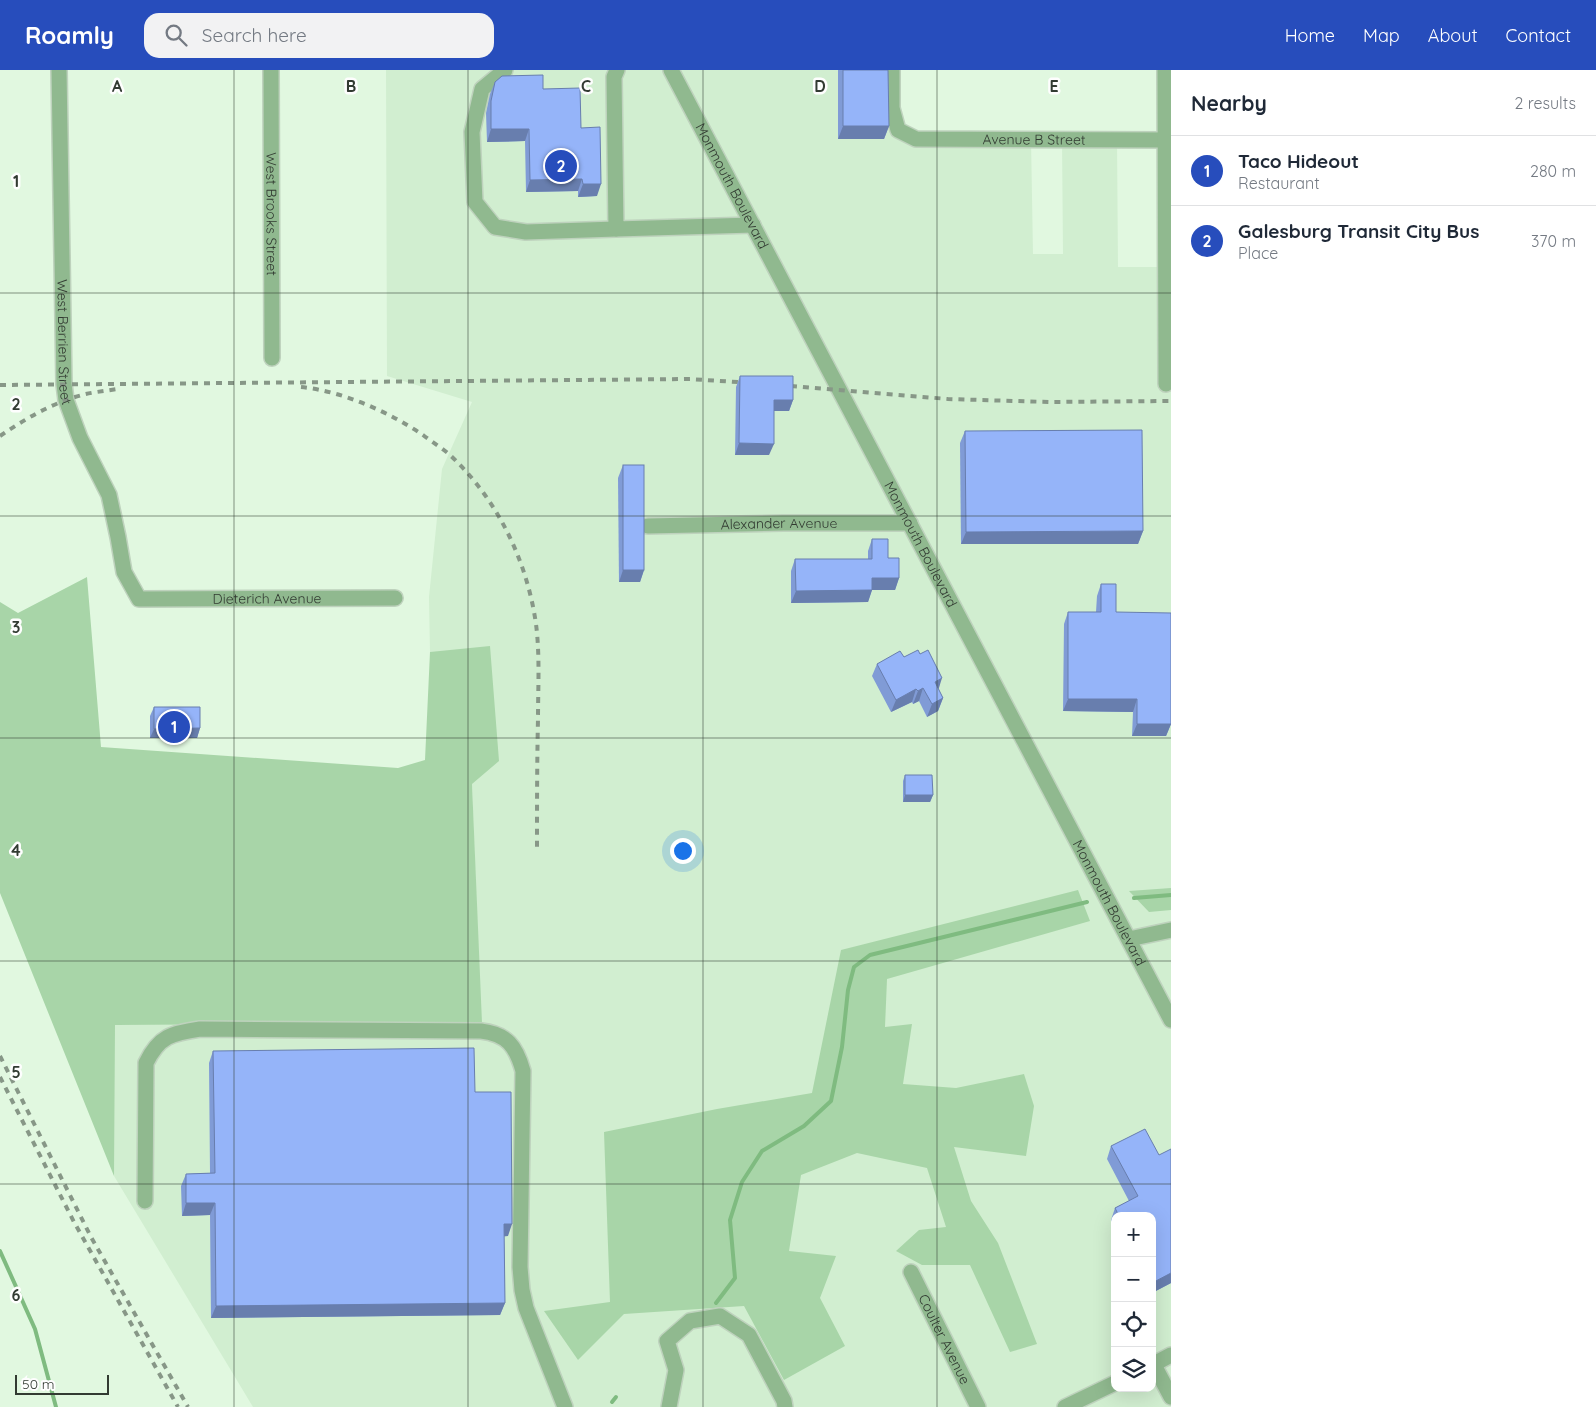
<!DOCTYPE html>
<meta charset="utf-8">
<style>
body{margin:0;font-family:Quicksand,sans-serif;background:#f2f2f3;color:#1f2937}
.controls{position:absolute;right:15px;bottom:15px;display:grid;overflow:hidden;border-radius:10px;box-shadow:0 5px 20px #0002}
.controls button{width:45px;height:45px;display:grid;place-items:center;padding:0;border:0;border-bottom:1px solid #e0e1e3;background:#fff;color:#1f2937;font:25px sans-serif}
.scale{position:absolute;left:15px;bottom:12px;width:94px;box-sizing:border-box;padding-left:5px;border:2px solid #323b32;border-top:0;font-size:14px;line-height:18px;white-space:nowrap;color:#323b32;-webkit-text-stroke:4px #fefefe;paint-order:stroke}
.you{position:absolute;left:682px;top:780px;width:18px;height:18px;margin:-12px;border:4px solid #fff;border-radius:50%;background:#1a73e8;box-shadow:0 0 0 8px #1a73e833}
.badge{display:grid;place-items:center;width:32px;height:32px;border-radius:50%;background:#274dbc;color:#fff;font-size:16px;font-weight:700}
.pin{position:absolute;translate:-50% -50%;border:2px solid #fff;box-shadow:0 1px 5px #0006}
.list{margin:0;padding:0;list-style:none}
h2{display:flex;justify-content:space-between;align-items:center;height:65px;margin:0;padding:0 20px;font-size:21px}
h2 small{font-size:16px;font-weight:400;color:#747a83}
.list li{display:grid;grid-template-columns:32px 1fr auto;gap:15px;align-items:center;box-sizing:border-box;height:70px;padding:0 20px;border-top:1px solid #e0e1e3}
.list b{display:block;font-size:19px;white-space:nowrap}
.list p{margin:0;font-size:16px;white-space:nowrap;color:#747a83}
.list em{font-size:16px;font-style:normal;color:#747a83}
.icon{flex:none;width:28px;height:28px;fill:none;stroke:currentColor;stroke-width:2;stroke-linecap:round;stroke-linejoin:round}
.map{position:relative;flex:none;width:1171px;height:1337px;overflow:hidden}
header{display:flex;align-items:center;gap:30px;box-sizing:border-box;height:70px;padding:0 25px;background:#274dbc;color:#fff}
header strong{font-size:24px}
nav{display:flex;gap:28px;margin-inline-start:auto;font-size:18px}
.search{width:350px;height:45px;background:#f2f2f3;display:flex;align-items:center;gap:12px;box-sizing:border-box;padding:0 18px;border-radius:15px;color:#747a83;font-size:19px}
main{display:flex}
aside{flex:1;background:#fff}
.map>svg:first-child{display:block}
</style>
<header>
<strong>Roamly</strong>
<div class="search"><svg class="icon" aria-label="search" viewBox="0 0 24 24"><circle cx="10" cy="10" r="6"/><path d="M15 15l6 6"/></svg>Search here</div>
<nav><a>Home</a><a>Map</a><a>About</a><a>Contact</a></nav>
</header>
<main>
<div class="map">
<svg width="1171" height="1337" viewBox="0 0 1171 1337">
<rect width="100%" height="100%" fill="#e1f8e0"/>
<path fill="#d1eed0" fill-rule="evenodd" d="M 386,0 L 892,0 L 899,60 L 916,69 L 1031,69 L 1033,184 L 1063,184 L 1062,70 L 1117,70 L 1118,197 L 1171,197 L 1171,1337 L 253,1337 L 114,1106 L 114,955 L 481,953 L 472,714 L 430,582 L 429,527 L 442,399 L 472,332 L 387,306 ZM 1115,1146 L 1152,1146 L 1152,1318 L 1115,1318 Z"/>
<g fill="#a8d5a8">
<path d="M 87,507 L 101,677 L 398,698 L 425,690 L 430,582 L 490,576 L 499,691 L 472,714 L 482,953 L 115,955 L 114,1106 L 0,823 L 0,532 L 18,543 Z"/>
<path d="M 1171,818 L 1171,840 L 1149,842 L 1129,821 Z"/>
<path d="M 1078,820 L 1090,851 L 887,909 L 885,957 L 912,954 L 903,1014 L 956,1018 L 1024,1004 L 1034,1036 L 1026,1086 L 954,1077 L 971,1131 L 998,1173 L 1037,1274 L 1010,1282 L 970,1195 L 922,1195 L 896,1181 L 919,1160 L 946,1157 L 927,1098 L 857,1083 L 801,1105 L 789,1181 L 836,1186 L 820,1228 L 845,1276 L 784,1310 L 744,1236 L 624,1244 L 578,1290 L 544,1241 L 610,1232 L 604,1062 L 717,1039 L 812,1023 L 841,880 Z"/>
</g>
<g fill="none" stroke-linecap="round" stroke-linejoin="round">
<g stroke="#7fbb80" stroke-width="4">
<path d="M 1134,828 L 1171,825"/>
<path d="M 0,1181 L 35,1259 L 56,1337"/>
<path d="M 716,1233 L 735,1208 L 730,1150 L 742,1112 L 762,1081 L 804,1056 L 831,1031 L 842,977 L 848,920 L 854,897 L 870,885 L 1087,832"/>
<path d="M 612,1332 L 616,1327"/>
</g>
<defs>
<g id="minor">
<path id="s1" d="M 59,0 L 64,314 L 66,330 L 80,368 L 109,425 L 118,467 L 124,502 L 139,529 L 395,528"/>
<path id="s2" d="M 271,0 L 272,288"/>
<path d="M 505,0 L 482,19 L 472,62 L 475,132 L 495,157 L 526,162 L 616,159"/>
<path d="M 617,0 L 614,7 L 616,159 L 753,155"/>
<path id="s3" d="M 671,0 L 1171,950"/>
<path id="s4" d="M 892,0 L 892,38 L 898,60 L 916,69 L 1171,70"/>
<path d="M 1165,0 L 1166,314"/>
<path id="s5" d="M 648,456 L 783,453 L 910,453"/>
<path d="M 1129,869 L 1171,860"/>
<path d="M 145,1131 L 146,993 C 159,966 172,963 200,959 L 481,961 C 507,964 516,976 523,1001 L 520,1197 L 522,1220 L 526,1238 L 565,1337"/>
<path id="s6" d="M 911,1202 L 978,1337"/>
<path d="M 1152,1295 L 1171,1285"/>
<path d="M 1154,1295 L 1171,1327"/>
<path d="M 669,1337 L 676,1300 L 667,1271 L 690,1251 L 720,1246 L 749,1265 L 784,1331 L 785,1337"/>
<path d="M 1065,1337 L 1115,1313"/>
</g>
</defs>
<use href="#minor" stroke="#bed2bd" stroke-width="18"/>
<use href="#minor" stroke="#90b98f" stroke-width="15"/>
<g stroke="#879787" stroke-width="4" stroke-dasharray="6 6" stroke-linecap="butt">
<path d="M 0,315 L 690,309 L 752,313"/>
<path d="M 779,315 L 948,329 L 1049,332 L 1171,331"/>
<path d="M 301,317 C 342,321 389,342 423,365 C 432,372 442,378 450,385 C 498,430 527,491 536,554 C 540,585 538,618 538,649 C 537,693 537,737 537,781"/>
<path d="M 0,366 C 25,349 52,333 82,325 C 93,322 105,321 117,319"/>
<path d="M 0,986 L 91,1167 L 188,1337"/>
<path d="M 0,1007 L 74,1152 L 178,1337"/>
</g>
</g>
<g fill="#809bd6">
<path d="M 838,0 L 888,0 L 889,56 L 884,69 L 838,69 Z"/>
<path d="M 495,12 L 543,19 L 581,58 L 597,126 L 578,127 L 578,121 L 526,122 L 525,71 L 487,72 L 486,43 L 490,24 Z"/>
<path d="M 740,306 L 793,330 L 789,341 L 774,341 L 769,385 L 735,385 L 736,317 Z"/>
<path d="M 965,361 L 1143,461 L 1138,474 L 961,474 L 960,373 Z"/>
<path d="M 623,395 L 644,500 L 640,512 L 619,512 L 618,408 Z"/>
<path d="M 872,469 L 888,488 L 899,508 L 895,520 L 872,520 L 868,532 L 791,533 L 791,501 L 795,489 L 868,489 L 868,481 Z"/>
<path d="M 1101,514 L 1171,654 L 1166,666 L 1132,666 L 1133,642 L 1063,641 L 1064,554 L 1068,542 L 1096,542 L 1097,526 Z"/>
<path d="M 904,587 L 938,620 L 943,628 L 938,641 L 927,647 L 919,631 L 913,634 L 912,632 L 891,642 L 872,606 L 877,594 Z"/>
<path d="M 154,637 L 200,658 L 197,668 L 150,668 L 150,646 Z"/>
<path d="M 905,705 L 933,725 L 930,732 L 903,732 L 903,711 Z"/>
<path d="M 213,981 L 475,1022 L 508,1166 L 504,1166 L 505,1233 L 500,1245 L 211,1248 L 210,1145 L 182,1146 L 181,1116 L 186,1104 L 210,1103 L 209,993 Z"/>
<path d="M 1111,1076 L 1159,1085 L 1171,1213 L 1152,1223 L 1152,1146 L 1115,1146 L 1115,1158 L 1111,1150 L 1115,1138 L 1129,1131 L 1107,1089 Z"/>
</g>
<g fill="#687eae">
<path d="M 843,56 L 889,56 L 884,69 L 838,69 Z"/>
<path d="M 491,59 L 529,59 L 525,71 L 487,72 Z"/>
<path d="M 582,109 L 578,121 L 526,122 L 530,110 Z"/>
<path d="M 583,114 L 601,114 L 597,126 L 578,127 Z"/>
<path d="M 774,330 L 793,330 L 789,341 L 770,341 Z"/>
<path d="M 739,373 L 774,374 L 769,385 L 735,385 Z"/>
<path d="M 1143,461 L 1138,474 L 961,474 L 966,462 Z"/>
<path d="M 623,500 L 644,500 L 640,512 L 619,512 Z"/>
<path d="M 872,508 L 899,508 L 895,520 L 872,520 L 868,532 L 791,533 L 796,521 Z"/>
<path d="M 942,608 L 938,621 L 935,612 Z"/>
<path d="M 923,618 L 919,631 L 913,634 L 918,621 Z"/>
<path d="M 916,619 L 912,632 L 891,642 L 896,630 Z"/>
<path d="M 943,628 L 938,641 L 927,647 L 932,634 Z"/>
<path d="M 1068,629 L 1137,629 L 1133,642 L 1063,641 Z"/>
<path d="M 1137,654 L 1171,654 L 1166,666 L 1132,666 Z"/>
<path d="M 200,658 L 197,668 L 150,668 L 154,659 Z"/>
<path d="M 905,725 L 933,725 L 930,732 L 903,732 Z"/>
<path d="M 186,1133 L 215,1133 L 210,1145 L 182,1146 Z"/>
<path d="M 504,1154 L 512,1154 L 508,1166 L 499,1167 Z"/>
<path d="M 1171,1203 L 1171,1213 L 1152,1223 L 1152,1218 L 1154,1212 Z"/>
<path d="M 505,1233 L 500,1245 L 211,1248 L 216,1236 Z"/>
</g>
<g fill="#95b4f9" stroke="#687eae">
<path d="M 843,0 L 888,0 L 889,56 L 843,56 Z"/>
<path d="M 543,5 L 543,19 L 580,18 L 581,58 L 600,57 L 601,114 L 583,114 L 582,109 L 530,110 L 529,59 L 491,59 L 491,31 L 495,12 L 502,6 Z"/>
<path d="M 740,306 L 793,306 L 793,330 L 774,330 L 774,374 L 739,373 Z"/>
<path d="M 1142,360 L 1143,461 L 966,462 L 965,361 Z"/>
<rect x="623" y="395" width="21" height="105"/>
<path d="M 872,469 L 888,469 L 888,488 L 899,488 L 899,508 L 872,508 L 872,520 L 796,521 L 795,489 L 872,489 Z"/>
<path d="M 1101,514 L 1116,514 L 1116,542 L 1171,543 L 1171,654 L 1137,654 L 1137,629 L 1068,629 L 1068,542 L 1101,542 Z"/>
<path d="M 918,580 L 920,584 L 928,580 L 942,608 L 935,612 L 943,628 L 932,634 L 923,618 L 918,621 L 916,619 L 896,630 L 877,594 L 900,581 L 904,587 Z"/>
<path d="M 154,637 L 200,637 L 200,658 L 154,659 Z"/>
<path d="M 905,705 L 932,705 L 933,725 L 905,725 Z"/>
<path d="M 474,978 L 475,1022 L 511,1022 L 512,1154 L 504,1154 L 505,1233 L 216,1236 L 215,1133 L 186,1133 L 186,1104 L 215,1103 L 213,981 Z"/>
<path d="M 1145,1059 L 1159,1085 L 1171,1079 L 1171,1203 L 1154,1212 L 1152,1208 L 1152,1146 L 1119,1146 L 1115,1138 L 1138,1126 L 1111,1076 Z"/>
</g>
<path fill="none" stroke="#323b32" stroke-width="1" stroke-opacity="0.55" d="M 234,0 L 234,1337M 468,0 L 468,1337M 703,0 L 703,1337M 937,0 L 937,1337M 0,223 L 1171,223M 0,446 L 1171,446M 0,668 L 1171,668M 0,891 L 1171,891M 0,1114 L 1171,1114"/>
<g text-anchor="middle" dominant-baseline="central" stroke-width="5" stroke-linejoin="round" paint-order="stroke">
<g font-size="14" fill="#323b32" stroke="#fefefe">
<text stroke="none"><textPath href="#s4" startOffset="199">Avenue B Street</textPath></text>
<text stroke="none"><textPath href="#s3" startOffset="131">Monmouth Boulevard</textPath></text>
<text stroke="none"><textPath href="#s2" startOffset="144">West Brooks Street</textPath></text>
<text stroke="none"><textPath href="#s1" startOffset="272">West Berrien Street</textPath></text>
<text stroke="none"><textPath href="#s5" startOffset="131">Alexander Avenue</textPath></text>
<text stroke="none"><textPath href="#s3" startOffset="536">Monmouth Boulevard</textPath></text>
<text stroke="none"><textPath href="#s1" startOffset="672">Dieterich Avenue</textPath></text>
<text stroke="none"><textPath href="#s3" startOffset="941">Monmouth Boulevard</textPath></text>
<text stroke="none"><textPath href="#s6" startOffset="75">Coulter Avenue</textPath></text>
</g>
</g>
<g font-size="16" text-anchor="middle" font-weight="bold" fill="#323b32" stroke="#fefefe" stroke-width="5" stroke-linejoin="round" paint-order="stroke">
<text x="117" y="22">A</text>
<text x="351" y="22">B</text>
<text x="586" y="22">C</text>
<text x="820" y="22">D</text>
<text x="1054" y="22">E</text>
<text x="16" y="117">1</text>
<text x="16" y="340">2</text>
<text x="16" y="563">3</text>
<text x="16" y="786">4</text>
<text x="16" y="1008">5</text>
<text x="16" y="1231">6</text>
</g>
</svg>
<div class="controls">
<button>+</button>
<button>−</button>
<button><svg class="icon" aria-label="locate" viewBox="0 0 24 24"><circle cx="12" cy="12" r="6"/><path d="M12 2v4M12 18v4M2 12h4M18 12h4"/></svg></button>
<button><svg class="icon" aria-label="layers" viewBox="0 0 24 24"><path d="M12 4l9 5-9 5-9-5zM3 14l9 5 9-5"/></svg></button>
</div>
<div class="scale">50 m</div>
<div class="you"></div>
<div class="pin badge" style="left:174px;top:657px">1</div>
<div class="pin badge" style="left:561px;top:96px">2</div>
</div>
<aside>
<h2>Nearby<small>2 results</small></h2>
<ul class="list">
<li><span class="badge">1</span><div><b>Taco Hideout</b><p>Restaurant</p></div><em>280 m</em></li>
<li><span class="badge">2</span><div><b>Galesburg Transit City Bus</b><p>Place</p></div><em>370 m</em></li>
</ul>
</aside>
</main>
